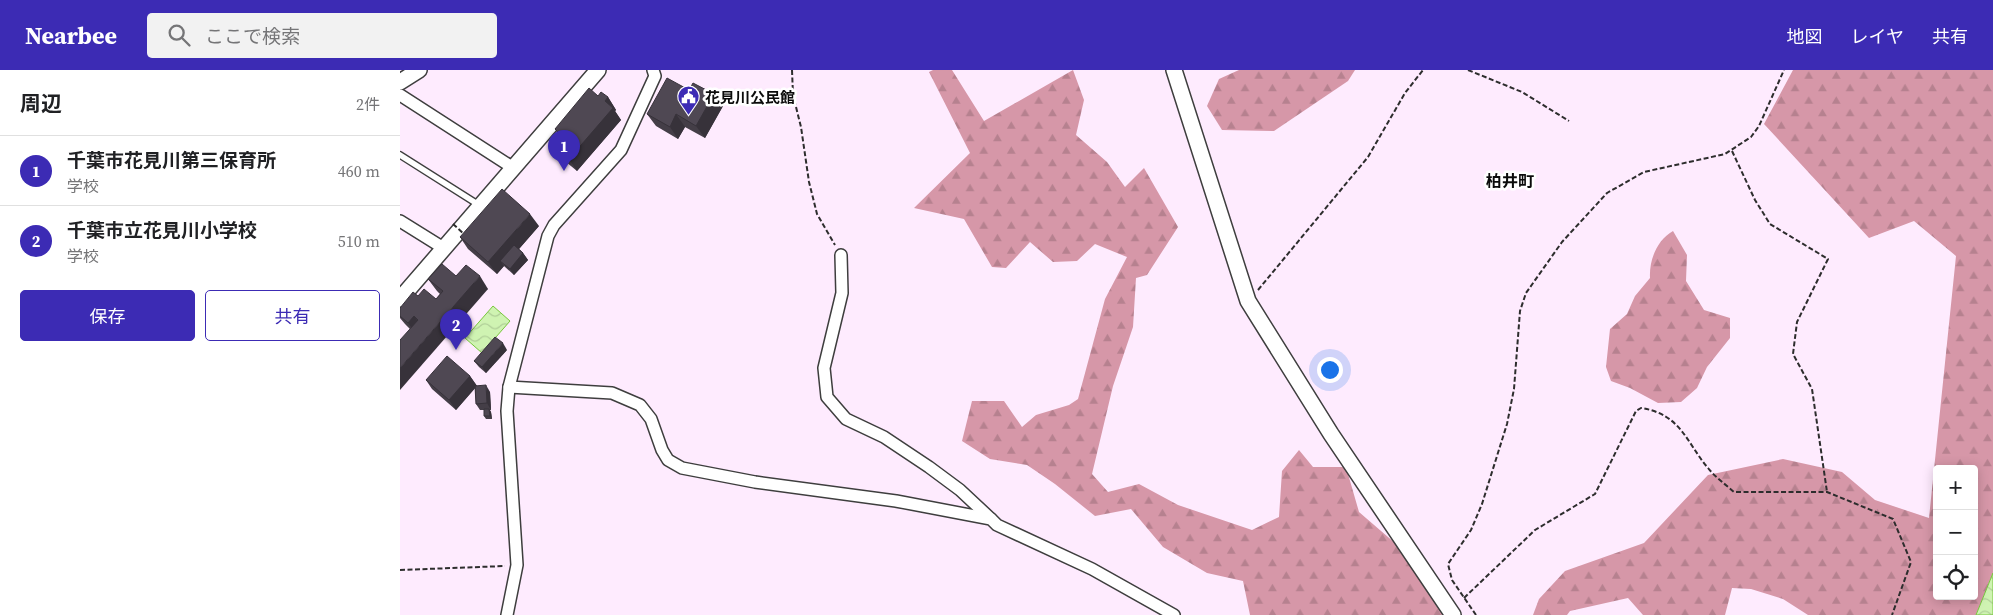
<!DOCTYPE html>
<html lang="ja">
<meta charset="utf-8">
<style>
body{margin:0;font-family:"Source Serif 4","Noto Sans JP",serif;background:#f2f2f2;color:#202124}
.controls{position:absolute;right:15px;bottom:15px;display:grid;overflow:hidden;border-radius:5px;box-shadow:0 2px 12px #0003}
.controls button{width:45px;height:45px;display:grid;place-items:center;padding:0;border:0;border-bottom:1px solid #e0e0e0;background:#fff;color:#202124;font:25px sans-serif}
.you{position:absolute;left:929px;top:299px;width:18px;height:18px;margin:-12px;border:4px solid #fff;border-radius:50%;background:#1a73e8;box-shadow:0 0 0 8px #1a73e833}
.badge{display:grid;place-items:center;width:32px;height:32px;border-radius:50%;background:#3c2bb4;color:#fff;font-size:16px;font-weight:700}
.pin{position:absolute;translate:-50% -41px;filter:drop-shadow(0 1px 2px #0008)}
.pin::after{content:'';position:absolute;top:26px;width:18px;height:15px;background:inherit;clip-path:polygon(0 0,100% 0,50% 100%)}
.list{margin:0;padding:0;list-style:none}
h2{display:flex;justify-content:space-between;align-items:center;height:65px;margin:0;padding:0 20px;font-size:21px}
h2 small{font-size:16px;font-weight:400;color:#757577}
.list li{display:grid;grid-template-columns:32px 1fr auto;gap:15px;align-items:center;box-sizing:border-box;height:70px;padding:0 20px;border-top:1px solid #e0e0e0}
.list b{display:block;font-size:19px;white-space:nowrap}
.list p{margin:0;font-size:16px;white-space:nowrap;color:#757577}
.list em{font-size:16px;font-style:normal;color:#757577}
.actions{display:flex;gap:10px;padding:15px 20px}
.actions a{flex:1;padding:11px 0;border:1px solid #3c2bb4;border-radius:5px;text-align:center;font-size:18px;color:#3c2bb4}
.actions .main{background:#3c2bb4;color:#fff}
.icon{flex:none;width:28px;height:28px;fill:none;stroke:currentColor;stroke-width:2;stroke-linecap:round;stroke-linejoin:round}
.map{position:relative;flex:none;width:1593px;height:545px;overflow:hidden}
header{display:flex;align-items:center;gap:30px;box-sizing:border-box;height:70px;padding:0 25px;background:#3c2bb4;color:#fff}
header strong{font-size:24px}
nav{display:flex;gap:28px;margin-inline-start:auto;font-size:18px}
.search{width:350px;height:45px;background:#f2f2f2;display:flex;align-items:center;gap:12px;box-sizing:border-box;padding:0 18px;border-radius:5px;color:#757577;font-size:19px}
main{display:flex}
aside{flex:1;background:#fff}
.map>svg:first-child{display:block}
</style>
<header>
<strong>Nearbee</strong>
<div class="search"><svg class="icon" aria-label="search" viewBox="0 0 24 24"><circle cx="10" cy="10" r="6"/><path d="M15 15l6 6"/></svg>ここで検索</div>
<nav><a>地図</a><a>レイヤ</a><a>共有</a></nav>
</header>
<main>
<aside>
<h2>周辺<small>2件</small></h2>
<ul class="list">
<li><span class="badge">1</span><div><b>千葉市花見川第三保育所</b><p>学校</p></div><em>460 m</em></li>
<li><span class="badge">2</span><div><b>千葉市立花見川小学校</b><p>学校</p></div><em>510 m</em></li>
</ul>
<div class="actions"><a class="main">保存</a><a>共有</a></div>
</aside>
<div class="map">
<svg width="1593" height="545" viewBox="0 0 1593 545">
<defs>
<pattern id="forest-firs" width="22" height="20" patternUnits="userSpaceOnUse" patternTransform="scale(1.25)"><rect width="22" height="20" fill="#d697a8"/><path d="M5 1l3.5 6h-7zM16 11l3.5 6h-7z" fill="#b6818f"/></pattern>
<pattern id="water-waves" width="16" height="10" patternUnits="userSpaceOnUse" patternTransform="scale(1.25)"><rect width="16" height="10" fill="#cff3b2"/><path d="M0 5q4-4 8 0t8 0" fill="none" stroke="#b0cf98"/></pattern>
</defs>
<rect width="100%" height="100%" fill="#feebfe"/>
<g fill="url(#forest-firs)" fill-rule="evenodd">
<path d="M 533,0 L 552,0 L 584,51 L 673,0 L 684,30 L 676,65 L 707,92 L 725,117 L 744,98 L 778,157 L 747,205 L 736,208 L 733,257 L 713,316 L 692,404 L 708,422 L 739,414 L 778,435 L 852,460 L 879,447 L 882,401 L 899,380 L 913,397 L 946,397 L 959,442 L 1039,511 L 1049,545 L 850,545 L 843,511 L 807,503 L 763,477 L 731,439 L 695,446 L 655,414 L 627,395 L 590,389 L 562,371 L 572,331 L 604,331 L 622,357 L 636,345 L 669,335 L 678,329 L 705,229 L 727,187 L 695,174 L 677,191 L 653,192 L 630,172 L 606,198 L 592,197 L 564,149 L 514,138 L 570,83 L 529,2 Z"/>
<path d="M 839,0 L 955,0 L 948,11 L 874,61 L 822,60 L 807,36 L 819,9 Z"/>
<path d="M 1393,0 L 1593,0 L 1593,503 L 1576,545 L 1408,545 L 1383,529 L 1351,519 L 1332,518 L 1325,545 L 1243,545 L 1228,528 L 1170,541 L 1167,545 L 1133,545 L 1139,529 L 1165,501 L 1244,473 L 1308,405 L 1383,389 L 1442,402 L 1475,430 L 1529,448 L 1556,186 L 1514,151 L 1469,168 L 1364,54 ZM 1537,399 L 1574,399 L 1574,526 L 1537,526 Z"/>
<path d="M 1273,161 L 1287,185 L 1286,211 L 1304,240 L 1330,248 L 1330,268 L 1307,297 L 1297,318 L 1281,332 L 1258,333 L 1230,318 L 1211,311 L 1206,297 L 1210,259 L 1227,244 L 1235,226 L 1250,208 C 1249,190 1257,170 1273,161 Z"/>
</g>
<g fill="url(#water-waves)" stroke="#77c63c">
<path d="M 93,236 L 110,251 L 82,283 L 65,268 Z"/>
<path d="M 1593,503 L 1593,545 L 1576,545 Z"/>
</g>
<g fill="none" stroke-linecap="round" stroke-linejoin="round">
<defs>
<path id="service" d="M 0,85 L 79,135"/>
<g id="minor">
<path d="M 0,25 L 112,97"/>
<path d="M 0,151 L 45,179"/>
<path d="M 441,185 L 442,223 L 424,298 L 427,327 L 446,349 L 484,367 L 529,397 L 560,420 L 591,449"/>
<path d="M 109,317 L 212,323 L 240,335 L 251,349 L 262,380 L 268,390 L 282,398 L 355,412 L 496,431 L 591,449 L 597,455 L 692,499 L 774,545"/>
<path d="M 107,545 L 117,495 L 107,341 L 109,317 L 148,166 L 154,155 L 221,80 L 255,6 L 253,0"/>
</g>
<g id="tertiary">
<path d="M 774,0 L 848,231 L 931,364 L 1053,545"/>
<path d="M 0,12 L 19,0"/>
<path d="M 0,229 L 198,0"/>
</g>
</defs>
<use href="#service" stroke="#3e3e3e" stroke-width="8"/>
<use href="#minor" stroke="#3e3e3e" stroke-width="14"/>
<use href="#tertiary" stroke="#3e3e3e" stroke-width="18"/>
<g stroke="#2d2d2d" stroke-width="2" stroke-dasharray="5 2.5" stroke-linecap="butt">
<path d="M 392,0 L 393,25 L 401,57 L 409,112 L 417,144 L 435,175"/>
<path d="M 1068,0 L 1122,22 L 1169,51"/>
<path d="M 1332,81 L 1355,130 L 1370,154 L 1428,189 L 1397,252 L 1393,284 L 1412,319 L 1427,422"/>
<path d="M 858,220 L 968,87 L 1005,23 L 1023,0"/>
<path d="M 0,500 L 105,496"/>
<path d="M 1064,528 L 1135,460 L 1195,424 L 1236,341 L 1241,338 C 1281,344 1286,372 1308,398 C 1315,407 1325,414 1334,422 L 1427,422 L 1493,449 L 1511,492 L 1492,545"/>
<path d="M 1076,545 L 1052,510 L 1048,494 L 1071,460 L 1082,434 L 1107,354 L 1114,319 L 1120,241 L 1126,223 L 1162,172 L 1207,123 L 1244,102 L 1325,84 L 1351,67 L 1359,56 L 1384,0"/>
</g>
<use href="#service" stroke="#fff" stroke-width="5.5"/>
<use href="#minor" stroke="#fff" stroke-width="11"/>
<use href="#tertiary" stroke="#fff" stroke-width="15"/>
<path stroke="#2d2d2d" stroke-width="2" stroke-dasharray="5 2.5" stroke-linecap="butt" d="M 53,154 L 64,164"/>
</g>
<g fill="#443e47">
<path d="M 289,20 L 323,36 L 305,68 L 285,57 L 278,69 L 256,56 L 247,44 Z"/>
<path d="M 198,26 L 208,27 L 216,40 L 215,41 L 221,50 L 177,101 L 160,87 L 151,74 L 159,65 L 155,59 Z"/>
<path d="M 139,156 L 119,179 L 123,183 L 128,190 L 114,205 L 104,196 L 97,204 L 68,179 L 60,167 Z"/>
<path d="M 56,206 L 88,219 L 10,259 L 5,254 L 0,248 L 0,238 L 18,226 L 36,229 L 40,224 L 37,221 L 28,209 Z"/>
<path d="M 107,280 L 86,303 L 79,297 L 74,291 Z"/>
<path d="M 70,306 L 77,316 L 90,322 L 91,340 L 90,340 L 91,342 L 92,349 L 86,349 L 84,346 L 84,340 L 80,340 L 76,334 L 75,318 L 56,340 L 32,319 L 26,310 Z"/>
</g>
<g fill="#37323a">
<path d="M 314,24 L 323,36 L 305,68 L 296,56 Z"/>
<path d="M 208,27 L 216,40 L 215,41 L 221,50 L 177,101 L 169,89 L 205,31 Z"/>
<path d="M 276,44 L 285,57 L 278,69 L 270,57 Z"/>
<path d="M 130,144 L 139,156 L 105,195 L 100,191 L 104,196 L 97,204 L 88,192 Z"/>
<path d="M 123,183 L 128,190 L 114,205 L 110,199 Z"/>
<path d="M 80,206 L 88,219 L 0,320 L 0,298 Z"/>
<path d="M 14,246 L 23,258 L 17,265 L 8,253 Z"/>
<path d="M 103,273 L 107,280 L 86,303 L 82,297 Z"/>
<path d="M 70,306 L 77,316 L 56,340 L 49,330 Z"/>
<path d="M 86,315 L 90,322 L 91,340 L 87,333 Z"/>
<path d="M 89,339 L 91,342 L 92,349 L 90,346 Z"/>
</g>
<g fill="#4f4853" stroke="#37323a">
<path d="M 267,8 L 289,20 L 293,13 L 314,24 L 296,56 L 276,44 L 270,57 L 247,44 Z"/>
<path d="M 189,18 L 198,26 L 201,22 L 208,27 L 205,31 L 213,38 L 169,89 L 151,74 L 160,64 L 155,59 Z"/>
<path d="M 102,119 L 130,144 L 88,192 L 60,167 Z"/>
<path d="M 114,175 L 123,183 L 110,199 L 100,191 Z"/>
<path d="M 42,194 L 56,206 L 66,195 L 80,206 L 0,298 L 0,270 L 18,250 L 14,246 L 8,253 L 0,246 L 0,238 L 13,222 L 18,226 L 24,219 L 36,229 L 43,221 L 28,209 Z"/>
<path d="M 95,267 L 103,273 L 82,297 L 74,291 Z"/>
<path d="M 47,286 L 70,306 L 49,330 L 26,310 Z"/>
<path d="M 86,315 L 87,333 L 76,334 L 75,316 Z"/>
<path d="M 84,339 L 89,339 L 90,346 L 84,346 Z"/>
</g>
<defs>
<symbol id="civic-pin" viewBox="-11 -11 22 30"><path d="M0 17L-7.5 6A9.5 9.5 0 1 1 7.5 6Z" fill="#3c2bb4" stroke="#fff"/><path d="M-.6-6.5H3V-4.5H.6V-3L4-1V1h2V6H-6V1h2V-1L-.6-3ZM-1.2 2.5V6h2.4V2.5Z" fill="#fff"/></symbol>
</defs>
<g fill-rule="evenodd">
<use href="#civic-pin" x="276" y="14" width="25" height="34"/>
</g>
<g text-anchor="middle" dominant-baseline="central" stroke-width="5" stroke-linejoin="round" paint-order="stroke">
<g font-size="15" font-weight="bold" fill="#0b0b0b" stroke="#fff" text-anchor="start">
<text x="305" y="27">花見川公民館</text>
</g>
<g font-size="16" font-weight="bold" fill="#0b0b0b" stroke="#fff">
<text x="1110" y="111">柏井町</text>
</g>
</g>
</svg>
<div class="controls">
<button>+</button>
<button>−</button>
<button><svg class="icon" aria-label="locate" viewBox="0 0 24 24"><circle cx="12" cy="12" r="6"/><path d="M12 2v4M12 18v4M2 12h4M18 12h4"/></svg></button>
</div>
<div class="you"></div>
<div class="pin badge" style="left:164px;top:101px">1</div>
<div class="pin badge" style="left:56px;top:280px">2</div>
</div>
</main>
